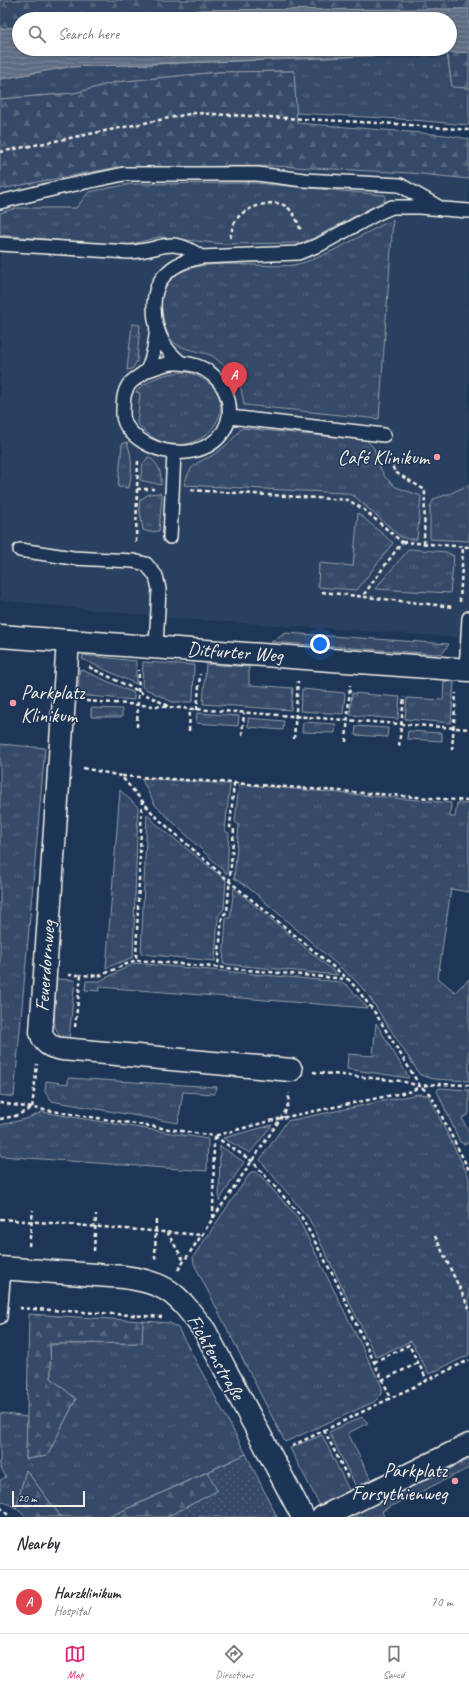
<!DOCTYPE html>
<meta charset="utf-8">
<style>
body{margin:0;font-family:Caveat,sans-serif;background:#f7f7f7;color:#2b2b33}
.scale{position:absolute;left:12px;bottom:10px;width:73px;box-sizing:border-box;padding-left:4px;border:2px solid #f4f1e8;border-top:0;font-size:11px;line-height:14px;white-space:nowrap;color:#f4f1e8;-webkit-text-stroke:3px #1d3557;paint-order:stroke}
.you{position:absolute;left:320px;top:644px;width:14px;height:14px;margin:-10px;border:3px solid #fff;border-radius:50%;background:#1a73e8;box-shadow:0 0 0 6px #1a73e833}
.badge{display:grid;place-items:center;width:26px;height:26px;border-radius:50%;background:#db2777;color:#fff;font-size:13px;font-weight:700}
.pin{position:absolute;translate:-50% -33px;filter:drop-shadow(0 1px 2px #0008)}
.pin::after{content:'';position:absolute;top:21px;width:14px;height:12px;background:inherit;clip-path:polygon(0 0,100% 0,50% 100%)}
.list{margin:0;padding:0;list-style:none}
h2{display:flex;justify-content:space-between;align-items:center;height:52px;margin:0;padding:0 16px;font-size:17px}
h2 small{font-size:13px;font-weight:400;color:#7c7c81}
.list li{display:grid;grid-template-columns:26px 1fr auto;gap:12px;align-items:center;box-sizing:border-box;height:64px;padding:0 16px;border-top:1px solid #e1e1e2}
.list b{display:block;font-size:15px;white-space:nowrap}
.list p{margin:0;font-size:13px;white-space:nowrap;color:#7c7c81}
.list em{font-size:13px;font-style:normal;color:#7c7c81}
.icon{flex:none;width:22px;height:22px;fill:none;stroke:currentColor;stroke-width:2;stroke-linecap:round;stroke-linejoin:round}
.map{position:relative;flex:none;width:469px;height:1517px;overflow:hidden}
.search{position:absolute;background:#fff;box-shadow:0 1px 3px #0004;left:12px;right:12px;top:12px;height:44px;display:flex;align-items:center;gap:10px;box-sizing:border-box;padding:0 14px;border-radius:22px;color:#7c7c81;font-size:15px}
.sheet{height:116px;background:#fff}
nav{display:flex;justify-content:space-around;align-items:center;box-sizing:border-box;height:56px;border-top:1px solid #e1e1e2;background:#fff;font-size:11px;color:#7c7c81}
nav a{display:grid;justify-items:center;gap:2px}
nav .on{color:#db2777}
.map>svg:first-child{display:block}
</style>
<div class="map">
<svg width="469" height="1517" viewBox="0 0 469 1517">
<defs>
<pattern id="grass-tufts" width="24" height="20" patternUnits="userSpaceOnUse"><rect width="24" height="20" fill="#354a67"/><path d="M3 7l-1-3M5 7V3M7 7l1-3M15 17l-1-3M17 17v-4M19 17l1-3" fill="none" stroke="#53657d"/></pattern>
<pattern id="forest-firs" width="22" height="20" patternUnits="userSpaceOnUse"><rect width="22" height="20" fill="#354a67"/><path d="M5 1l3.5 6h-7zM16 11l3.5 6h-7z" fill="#53657d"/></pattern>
<pattern id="garden-dots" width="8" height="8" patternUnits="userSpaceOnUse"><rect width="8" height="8" fill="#354a67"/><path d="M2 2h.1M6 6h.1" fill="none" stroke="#53657d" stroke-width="1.8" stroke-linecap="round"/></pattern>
<pattern id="water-rules" width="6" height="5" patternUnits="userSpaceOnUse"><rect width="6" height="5" fill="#5e6d82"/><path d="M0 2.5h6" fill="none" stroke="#768294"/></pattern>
</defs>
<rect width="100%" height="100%" fill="#1d3557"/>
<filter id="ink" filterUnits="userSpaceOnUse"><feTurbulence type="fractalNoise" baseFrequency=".025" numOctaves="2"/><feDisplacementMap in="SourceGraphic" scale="8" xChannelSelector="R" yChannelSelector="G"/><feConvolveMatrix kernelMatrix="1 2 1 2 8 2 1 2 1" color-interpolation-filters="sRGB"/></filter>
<g filter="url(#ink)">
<path fill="#2a4060" d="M 275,166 L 411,173 L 469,179 L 469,638 L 181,619 L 0,600 L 0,189 L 119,167 Z"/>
<g fill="url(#grass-tufts)" stroke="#949ea8">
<path d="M 447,52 L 452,86 L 469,88 L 469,125 L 401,119 L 296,113 L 294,71 L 219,72 L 116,82 L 75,93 L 0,99 L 0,79 L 68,67 L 326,58 Z"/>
<path d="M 255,183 L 385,195 L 385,200 L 314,238 L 300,243 L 224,244 L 159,237 L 125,246 L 0,235 L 0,213 L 16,208 L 76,208 L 89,192 L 130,184 Z"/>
<path d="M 393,220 L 379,419 L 244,405 C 241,384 237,374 220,362 C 217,360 214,356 210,355 C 199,351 186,350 176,344 C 164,336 160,308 162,296 C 170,248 261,270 293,265 C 326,259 362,233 393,220 Z"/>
<path d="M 132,324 L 140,325 L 137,361 L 132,369 L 127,370 Z"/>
<path d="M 186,372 C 267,395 188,486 137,423 L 140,393 L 136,392 C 151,377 166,373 186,372 Z"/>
<path d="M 242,428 L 366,440 L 374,448 L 379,466 L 385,477 L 396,487 L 421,496 L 417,539 L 408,539 L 401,537 L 354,496 L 345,493 L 184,485 C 193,457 200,465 219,451 C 228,445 235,436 242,428 Z"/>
<path d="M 127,442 C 133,459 132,472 129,488 L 118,487 L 122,444 Z"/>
<path d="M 148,457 C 159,463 162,473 161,485 L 140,480 L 143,464 Z"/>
<path d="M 469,485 L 469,541 L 430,539 L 430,507 L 434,499 L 451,493 Z"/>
<path d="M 160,493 L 162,496 L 159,531 L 149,532 L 143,530 L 139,506 L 140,500 L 149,494 Z"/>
<path d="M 358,513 L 393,543 L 357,590 L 318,587 L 319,563 L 353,566 Z"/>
<path d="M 409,549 L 446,552 L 454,556 L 450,593 L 375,589 Z"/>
<path d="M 286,633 L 449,644 L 443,653 L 436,654 L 271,642 Z"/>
<path d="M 83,655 L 136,661 L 136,684 L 82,659 Z"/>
<path d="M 143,662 L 194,665 L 193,702 L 172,702 L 142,687 Z"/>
<path d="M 206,664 L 249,667 L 249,685 L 293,688 L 291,710 L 203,704 Z"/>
<path d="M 80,669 L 134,693 L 134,700 L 77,695 Z"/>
<path d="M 444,681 L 454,682 L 451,723 L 405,719 L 407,698 L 443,700 Z"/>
<path d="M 302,689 L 345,693 L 343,714 L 300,711 Z"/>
<path d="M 352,693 L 400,697 L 398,719 L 350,715 Z"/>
<path d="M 91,708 L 122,709 L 122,717 L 91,717 Z"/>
<path d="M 197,713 L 239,716 L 238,726 L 196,723 Z"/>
<path d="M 248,718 L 284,721 L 283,730 L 248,727 Z"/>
<path d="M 303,722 L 336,724 L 335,733 L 302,732 Z"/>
<path d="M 356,726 L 388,728 L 387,737 L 355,735 Z"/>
<path d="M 408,731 L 442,733 L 442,741 L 407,739 Z"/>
<path d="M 0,744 L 45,748 L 14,1097 L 0,1095 Z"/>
<path d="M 141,778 L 230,784 L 225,831 L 229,833 L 227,874 L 155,805 Z"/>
<path d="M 239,784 L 451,803 L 450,817 L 455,817 L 457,803 L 469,804 L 469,892 L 451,889 L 438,978 L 455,992 L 469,979 L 469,1081 L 434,1079 L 420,1075 L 368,995 L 356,981 L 250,889 L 234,878 L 239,825 L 235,822 Z"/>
<path d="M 120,790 L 138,807 L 133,957 L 106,968 Z"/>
<path d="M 147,814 L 156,824 L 226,880 L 224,909 L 218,916 L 215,961 L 141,954 Z"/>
<path d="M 234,888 L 338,975 L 223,964 L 226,918 L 230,918 Z"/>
<path d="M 135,963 L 341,982 L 347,985 L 368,1008 L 100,987 L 99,991 L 85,990 L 86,981 L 100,981 Z"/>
<path d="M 56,979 L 75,980 L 69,1039 L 61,1038 L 54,1025 Z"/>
<path d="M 376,1023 L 409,1078 L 347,1069 L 348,1054 L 373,1056 Z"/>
<path d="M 68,1078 L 217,1087 L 215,1094 L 183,1092 L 178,1123 L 51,1101 L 45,1092 L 46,1081 L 68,1084 Z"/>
<path d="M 439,1088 L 469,1090 L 469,1114 L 462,1118 L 469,1133 L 469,1142 L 464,1144 L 460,1142 L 437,1091 Z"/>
<path d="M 418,1094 L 428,1095 L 469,1177 L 469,1355 L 429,1374 L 411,1341 L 376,1357 L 309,1219 L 260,1160 L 287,1121 Z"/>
<path d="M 42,1112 L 208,1139 L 207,1171 L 0,1156 L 0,1125 L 26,1119 Z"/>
<path d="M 272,1125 L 250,1153 L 223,1138 Z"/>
<path d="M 220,1146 L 244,1162 L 219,1201 Z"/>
<path d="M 251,1172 L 257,1172 L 298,1218 L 382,1387 L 382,1394 L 374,1402 L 285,1442 L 194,1264 L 193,1257 Z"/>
<path d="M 143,1321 L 170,1323 L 178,1328 L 246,1454 L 109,1517 L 61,1517 L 26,1470 L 16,1508 L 0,1500 L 0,1480 L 6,1477 L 0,1467 L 0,1413 L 27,1417 L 26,1459 L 47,1456 L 76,1399 L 51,1378 L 50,1344 L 142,1343 Z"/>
<path d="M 362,1417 L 368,1423 L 348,1433 L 372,1482 L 357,1489 L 329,1432 Z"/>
<path d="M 322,1435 L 350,1492 L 320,1506 L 290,1448 Z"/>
<path d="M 469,1459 L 469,1468 L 382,1511 L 384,1517 L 337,1517 L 435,1469 L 438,1475 Z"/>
</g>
<g fill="url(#forest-firs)" stroke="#949ea8">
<path d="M 0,0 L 469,0 L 469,9 L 202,10 L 102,19 L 19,19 L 19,27 L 0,29 Z"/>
<path d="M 447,52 L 469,52 L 469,88 L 452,87 Z"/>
<path d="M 294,71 L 297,123 L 446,135 L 469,139 L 469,179 L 411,173 L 275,166 L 119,167 L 0,189 L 0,99 L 75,93 L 116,82 L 219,72 Z"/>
<path d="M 29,1314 L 143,1321 L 142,1343 L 50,1344 L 51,1378 L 76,1399 L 47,1456 L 26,1459 Z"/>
<path d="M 26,1470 L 61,1517 L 26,1517 L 16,1508 Z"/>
<path d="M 208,1472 L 218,1491 L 167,1517 L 109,1517 Z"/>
</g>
<path fill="url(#garden-dots)" stroke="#949ea8" d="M 246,1454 L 277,1517 L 167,1517 L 217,1491 L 208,1472 Z"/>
<path fill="url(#water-rules)" stroke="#9aa2ab" d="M 469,9 L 469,52 L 68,67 L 0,79 L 0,29 L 19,27 L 19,49 L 450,49 L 450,19 L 102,19 L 202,10 Z"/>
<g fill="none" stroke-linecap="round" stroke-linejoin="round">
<defs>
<g id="service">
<path d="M 0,202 L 57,188 L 124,174 L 257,174 L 304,180 L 400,185 L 442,209"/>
<path d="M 0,244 L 129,252 C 163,251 169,234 201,257"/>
<path d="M 180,362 C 174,357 168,351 164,344 C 152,324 148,289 168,272 C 177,263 189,260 201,257 L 298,253 L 319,245 L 378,213 L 392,207 L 419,207 L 469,211"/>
<path d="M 146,371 C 157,367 167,362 178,363 C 235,363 251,438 193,451 C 178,454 163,452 149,445 C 137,439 123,428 123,414 C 123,400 123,387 135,379 C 139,376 144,373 147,370 C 154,358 155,342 157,328"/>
<path d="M 230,417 L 384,435"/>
<path d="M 170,537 L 174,453"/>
<path d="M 20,550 L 73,558 L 133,561 L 146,564 L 156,576 L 159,589 L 156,647"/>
<path d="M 466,669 L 469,618"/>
<path d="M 0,1317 L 4,1269"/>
</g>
<g id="minor">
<path d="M 0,636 L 469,670"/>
<path d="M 68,641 L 41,1032 C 44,1044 50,1047 62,1049 L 291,1070"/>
<path d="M 0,1268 L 124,1277 C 170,1283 178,1296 205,1331 L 303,1517"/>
<path d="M 323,1517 L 469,1445"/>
</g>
</defs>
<use href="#service" stroke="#f4f1e8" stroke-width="16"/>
<use href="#minor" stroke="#f4f1e8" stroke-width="25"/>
<g stroke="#f4f1e8" stroke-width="2.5" stroke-dasharray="4 3" stroke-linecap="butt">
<path d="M 0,152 L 194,113 L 397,124 L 469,130"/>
<path d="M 230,238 C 232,229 234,221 240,215 C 251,206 275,198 287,207 C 295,213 298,223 301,231"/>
<path d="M 387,454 L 395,472 L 425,490 L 424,544"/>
<path d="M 138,461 L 137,489 L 154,489"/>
<path d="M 191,490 L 348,500 L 363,509 L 402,542 L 362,597"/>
<path d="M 136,542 L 137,489"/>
<path d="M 402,542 L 469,547"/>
<path d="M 322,592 L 454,607"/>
<path d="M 460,602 L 463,547"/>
<path d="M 89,667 L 171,707"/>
<path d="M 86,701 L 469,729"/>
<path d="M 197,710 L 200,674"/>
<path d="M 137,727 L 139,670"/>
<path d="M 189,731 L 190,709"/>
<path d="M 242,735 L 244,713"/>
<path d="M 294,739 L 298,681"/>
<path d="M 346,742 L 350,685"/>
<path d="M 399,746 L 404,697"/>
<path d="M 452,750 L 456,693"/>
<path d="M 83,768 L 121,776 L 155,816 L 230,882 L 348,979 L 357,989 L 376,1014 L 420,1086 L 431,1095 L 469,1170"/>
<path d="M 122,776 L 234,783 L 230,827 L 234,829 L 227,912 L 222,916 L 218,967"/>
<path d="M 234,783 L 469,801"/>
<path d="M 142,800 L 136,960 L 347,979"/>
<path d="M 68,975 L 81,975"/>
<path d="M 75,1027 L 81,975 L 99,976 L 136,960"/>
<path d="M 313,1072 L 401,1081 L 420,1086 L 437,1084 L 469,1085"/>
<path d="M 0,1103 L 214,1136 L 252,1161 L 301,1216 L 335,1279 L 391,1398"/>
<path d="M 0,1119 L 15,1116 L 32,1108 L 37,1064"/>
<path d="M 213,1218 L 214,1136 L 281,1118 L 412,1091 L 420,1086"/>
<path d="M 0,1219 L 202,1235"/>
<path d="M 167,1232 L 184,1261"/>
<path d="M 435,1236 L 469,1308"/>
<path d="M 29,1246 L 33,1210"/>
<path d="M 94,1251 L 96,1215"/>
<path d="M 155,1259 L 156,1220"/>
<path d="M 178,1270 L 285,1112 L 288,1105 L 289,1093"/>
<path d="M 19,1308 L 162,1317"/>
<path d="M 374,1362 L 409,1345 L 427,1380"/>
<path d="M 382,1380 L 418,1363"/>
<path d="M 324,1430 L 348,1478"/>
<path d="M 292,1446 L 469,1360"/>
<path d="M 0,1507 L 10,1517"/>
</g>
<use href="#service" stroke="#1d3557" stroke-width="13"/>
<use href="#minor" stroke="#1d3557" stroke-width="22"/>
</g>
</g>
<g fill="#ff9aa2" stroke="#1d3557" stroke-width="1.5">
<circle cx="437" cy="457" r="4"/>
<circle cx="13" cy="703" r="4"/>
<circle cx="455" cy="1481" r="4"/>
</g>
<g text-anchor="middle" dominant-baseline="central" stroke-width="3" stroke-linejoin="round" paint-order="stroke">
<g font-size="20" fill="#f4f1e8" stroke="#1d3557" text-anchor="end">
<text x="429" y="457">Café Klinikum</text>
<text x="21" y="692" text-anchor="start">Parkplatz<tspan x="21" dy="23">Klinikum</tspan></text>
<text x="447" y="1470">Parkplatz<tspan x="447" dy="23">Forsythienweg</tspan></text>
</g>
<g font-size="20" fill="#f4f1e8" stroke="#1d3557">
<text transform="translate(235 652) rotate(4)">Ditfurter Weg</text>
<text transform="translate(45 966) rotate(-86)">Feuerdornweg</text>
<text transform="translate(216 1357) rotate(60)">Fichtenstraße</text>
</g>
</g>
</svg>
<div class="scale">20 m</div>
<div class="you"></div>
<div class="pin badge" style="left:234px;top:395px;background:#e0444e">A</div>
<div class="search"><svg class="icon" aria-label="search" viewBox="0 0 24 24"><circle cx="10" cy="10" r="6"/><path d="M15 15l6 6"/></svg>Search here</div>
</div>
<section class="sheet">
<h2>Nearby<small></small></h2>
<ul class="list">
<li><span class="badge" style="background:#e0444e">A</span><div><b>Harzklinikum</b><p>Hospital</p></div><em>70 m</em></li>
</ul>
</section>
<nav>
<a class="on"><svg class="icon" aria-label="map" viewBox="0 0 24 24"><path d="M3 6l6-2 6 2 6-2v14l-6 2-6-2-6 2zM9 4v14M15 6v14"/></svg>Map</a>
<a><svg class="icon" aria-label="directions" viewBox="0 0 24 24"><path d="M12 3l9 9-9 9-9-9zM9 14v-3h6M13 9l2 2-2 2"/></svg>Directions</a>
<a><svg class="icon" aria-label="saved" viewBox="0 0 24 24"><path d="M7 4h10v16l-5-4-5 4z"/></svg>Saved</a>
</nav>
